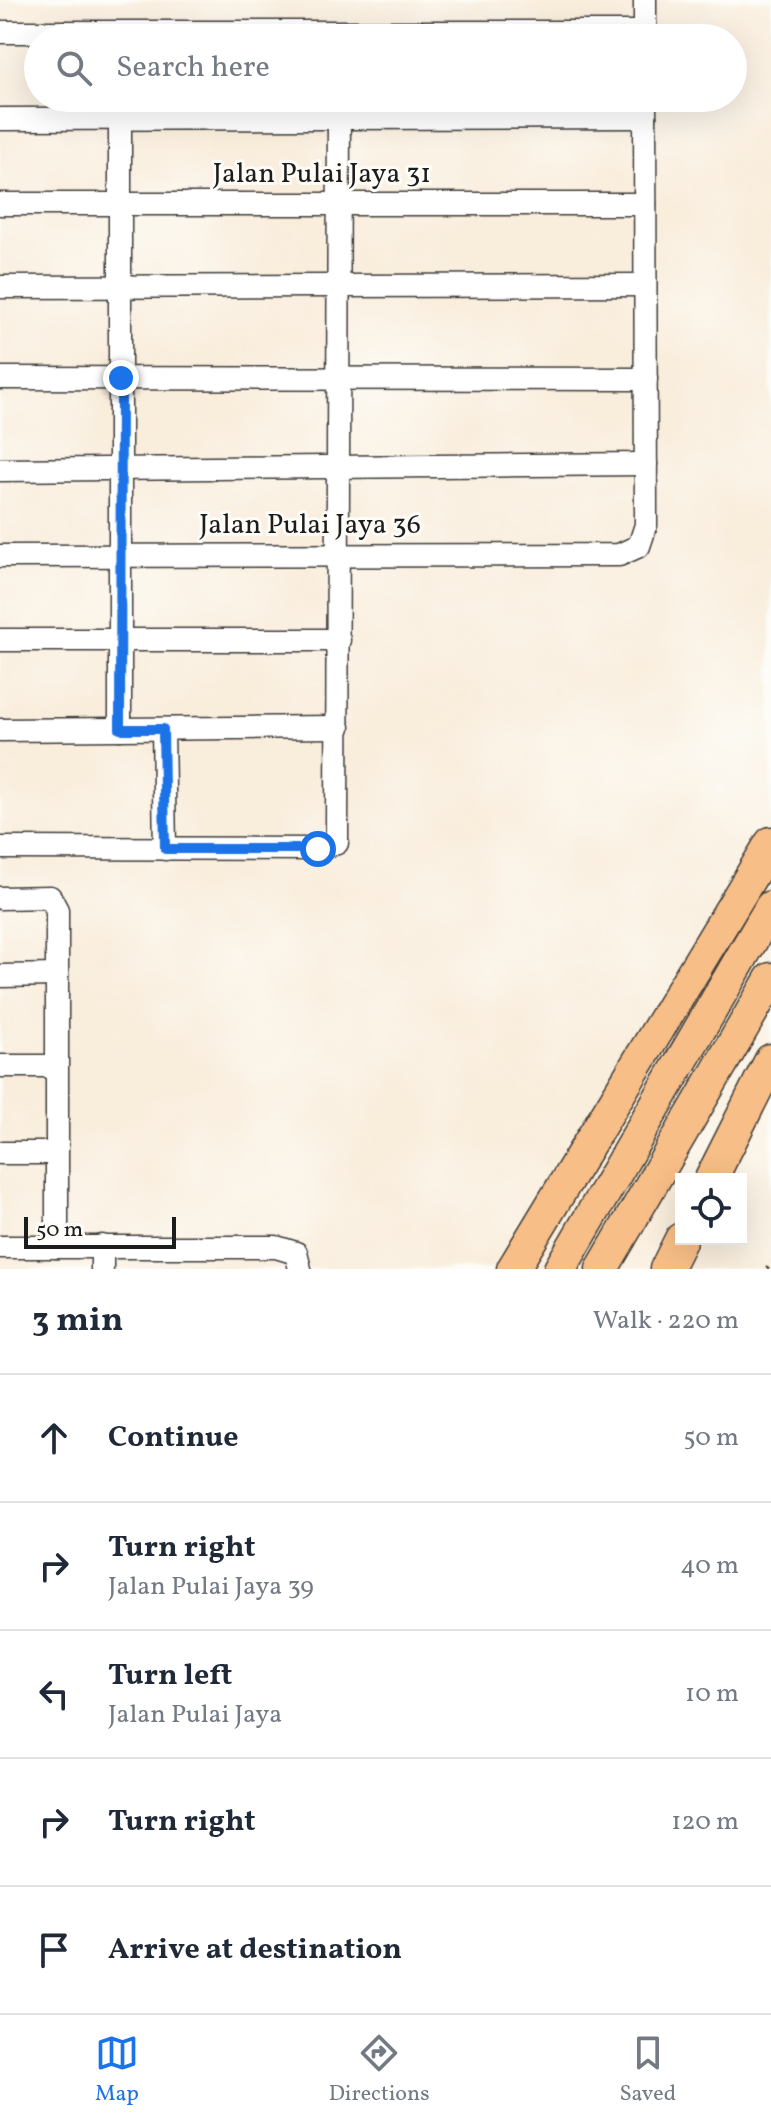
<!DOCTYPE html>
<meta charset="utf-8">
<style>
body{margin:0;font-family:Vollkorn,serif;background:#f6f6f7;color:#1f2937}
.controls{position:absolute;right:24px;bottom:24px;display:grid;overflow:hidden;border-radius:0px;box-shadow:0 8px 32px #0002}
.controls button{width:72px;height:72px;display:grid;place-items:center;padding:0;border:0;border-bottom:2px solid #e0e1e3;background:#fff;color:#1f2937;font:40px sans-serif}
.scale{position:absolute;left:24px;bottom:20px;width:152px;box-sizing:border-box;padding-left:8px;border:4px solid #1c1c1c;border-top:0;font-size:22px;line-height:28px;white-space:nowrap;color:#1c1c1c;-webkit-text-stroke:6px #fdfcf7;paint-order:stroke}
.stop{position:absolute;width:24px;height:24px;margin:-18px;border:6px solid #1a73e8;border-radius:50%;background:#fff}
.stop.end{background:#1a73e8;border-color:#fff;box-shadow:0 2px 8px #0008}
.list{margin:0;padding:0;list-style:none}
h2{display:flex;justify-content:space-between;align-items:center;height:104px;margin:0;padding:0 32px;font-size:34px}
h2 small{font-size:26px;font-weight:400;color:#747a83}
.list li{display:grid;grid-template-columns:52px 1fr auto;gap:24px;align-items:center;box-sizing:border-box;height:128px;padding:0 32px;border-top:2px solid #e0e1e3}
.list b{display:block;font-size:30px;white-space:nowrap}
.list p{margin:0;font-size:26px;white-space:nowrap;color:#747a83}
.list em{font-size:26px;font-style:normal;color:#747a83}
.icon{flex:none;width:44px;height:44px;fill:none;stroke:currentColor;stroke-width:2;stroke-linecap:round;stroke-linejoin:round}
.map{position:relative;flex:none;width:771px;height:1269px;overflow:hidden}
.search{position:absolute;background:#fff;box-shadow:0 8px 32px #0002;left:24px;right:24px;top:24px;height:88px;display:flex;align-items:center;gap:20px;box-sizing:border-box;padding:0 28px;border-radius:44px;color:#747a83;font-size:30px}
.sheet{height:744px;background:#fff}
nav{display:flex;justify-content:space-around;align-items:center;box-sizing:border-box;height:112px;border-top:2px solid #e0e1e3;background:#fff;font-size:22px;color:#747a83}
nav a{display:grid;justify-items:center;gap:4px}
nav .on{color:#1a73e8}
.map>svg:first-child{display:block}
</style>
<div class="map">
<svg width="771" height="1269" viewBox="0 0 771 1269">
<rect width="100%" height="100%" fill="#fdfcf7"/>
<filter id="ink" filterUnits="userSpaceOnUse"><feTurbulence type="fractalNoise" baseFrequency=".0125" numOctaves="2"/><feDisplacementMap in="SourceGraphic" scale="16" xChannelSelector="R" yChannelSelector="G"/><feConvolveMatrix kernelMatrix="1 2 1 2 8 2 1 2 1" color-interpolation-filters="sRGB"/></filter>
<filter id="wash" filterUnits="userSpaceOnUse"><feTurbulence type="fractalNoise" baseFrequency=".006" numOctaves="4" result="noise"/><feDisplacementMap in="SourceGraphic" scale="32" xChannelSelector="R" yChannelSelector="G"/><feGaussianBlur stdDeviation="1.8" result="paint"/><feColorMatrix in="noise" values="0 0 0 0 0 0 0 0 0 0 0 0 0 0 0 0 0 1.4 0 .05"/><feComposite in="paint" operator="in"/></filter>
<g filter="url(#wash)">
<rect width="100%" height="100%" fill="#f9eddc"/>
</g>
<g filter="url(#ink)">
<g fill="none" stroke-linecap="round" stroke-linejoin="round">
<defs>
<g id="minor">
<path d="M 0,32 L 645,32"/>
<path d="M 645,38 L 645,0"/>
<path d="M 0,119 L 645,117"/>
<path d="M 0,204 L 645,204"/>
<path d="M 0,287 L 645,285"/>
<path d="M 0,378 L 646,379"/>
<path d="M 0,470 L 646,464"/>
<path d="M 0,556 L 619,555 L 639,546 L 646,525 L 645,98"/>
<path d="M 0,640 L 339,640"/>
<path d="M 120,729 L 120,98"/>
<path d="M 163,729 L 165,849"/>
<path d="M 0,730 L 339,727"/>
<path d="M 0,848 L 318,849 L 337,843 L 339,98"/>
<path d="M 0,898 L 50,897 L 57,910 L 57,1247"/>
<path d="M 0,976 L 57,975"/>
<path d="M 0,1066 L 56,1066"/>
<path d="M 0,1153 L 56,1153"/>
<path d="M 0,1247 L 276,1247 L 296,1253 L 300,1269"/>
<path d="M 102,1269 L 102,1246"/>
</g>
<g id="highway">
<path d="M 711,1179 L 771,1060"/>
<path d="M 513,1269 L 771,843"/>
<path d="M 560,1269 L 771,907"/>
<path d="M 602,1269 L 771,979"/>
<path d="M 666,1269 L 681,1239"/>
</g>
</defs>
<use href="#minor" stroke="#3d3b39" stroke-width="25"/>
<use href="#highway" stroke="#3d3b39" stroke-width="35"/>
<path stroke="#3d3b39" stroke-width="4" stroke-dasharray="2 6" stroke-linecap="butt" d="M 767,1269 L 771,1262"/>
<use href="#minor" stroke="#fff" stroke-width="22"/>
<use href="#highway" stroke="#f7be87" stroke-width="32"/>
</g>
</g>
<g fill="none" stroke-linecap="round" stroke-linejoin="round" filter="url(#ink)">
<path stroke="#1a73e8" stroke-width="10" d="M 121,378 L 120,729 L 163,729 L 165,849 L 318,849"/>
</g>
<g text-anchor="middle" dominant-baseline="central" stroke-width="6" stroke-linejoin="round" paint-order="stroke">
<g font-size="28" fill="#1c1c1c" stroke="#fdfcf7">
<text x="322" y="174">Jalan Pulai Jaya 31</text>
<text x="310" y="525">Jalan Pulai Jaya 36</text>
</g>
</g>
</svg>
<div class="controls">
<button><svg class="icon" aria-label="locate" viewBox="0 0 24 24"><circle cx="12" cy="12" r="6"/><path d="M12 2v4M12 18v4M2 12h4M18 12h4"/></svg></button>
</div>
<div class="scale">50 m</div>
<div class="stop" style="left:318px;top:849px"></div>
<div class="stop end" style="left:121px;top:378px"></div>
<div class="search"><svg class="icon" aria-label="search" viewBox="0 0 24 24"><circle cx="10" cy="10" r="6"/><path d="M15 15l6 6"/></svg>Search here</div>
</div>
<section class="sheet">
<h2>3 min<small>Walk · 220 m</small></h2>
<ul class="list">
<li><svg class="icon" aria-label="ahead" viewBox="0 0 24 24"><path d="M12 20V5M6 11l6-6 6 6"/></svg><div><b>Continue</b></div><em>50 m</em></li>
<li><svg class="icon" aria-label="right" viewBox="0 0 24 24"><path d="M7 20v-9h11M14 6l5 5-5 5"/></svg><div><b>Turn right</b><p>Jalan Pulai Jaya 39</p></div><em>40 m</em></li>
<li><svg class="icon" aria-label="left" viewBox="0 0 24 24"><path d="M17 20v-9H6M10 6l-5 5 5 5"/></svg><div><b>Turn left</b><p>Jalan Pulai Jaya</p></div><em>10 m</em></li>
<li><svg class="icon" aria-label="right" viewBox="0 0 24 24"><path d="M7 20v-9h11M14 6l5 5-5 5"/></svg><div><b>Turn right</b></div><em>120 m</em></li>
<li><svg class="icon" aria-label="arrive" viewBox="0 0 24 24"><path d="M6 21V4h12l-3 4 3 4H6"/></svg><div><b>Arrive at destination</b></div></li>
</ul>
</section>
<nav>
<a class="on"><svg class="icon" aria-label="map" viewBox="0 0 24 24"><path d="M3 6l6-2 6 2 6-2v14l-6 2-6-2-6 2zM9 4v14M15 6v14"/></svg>Map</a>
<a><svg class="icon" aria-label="directions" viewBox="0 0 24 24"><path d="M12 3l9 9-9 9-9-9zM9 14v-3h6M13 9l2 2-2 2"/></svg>Directions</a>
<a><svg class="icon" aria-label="saved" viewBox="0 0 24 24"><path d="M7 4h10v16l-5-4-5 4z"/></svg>Saved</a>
</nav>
